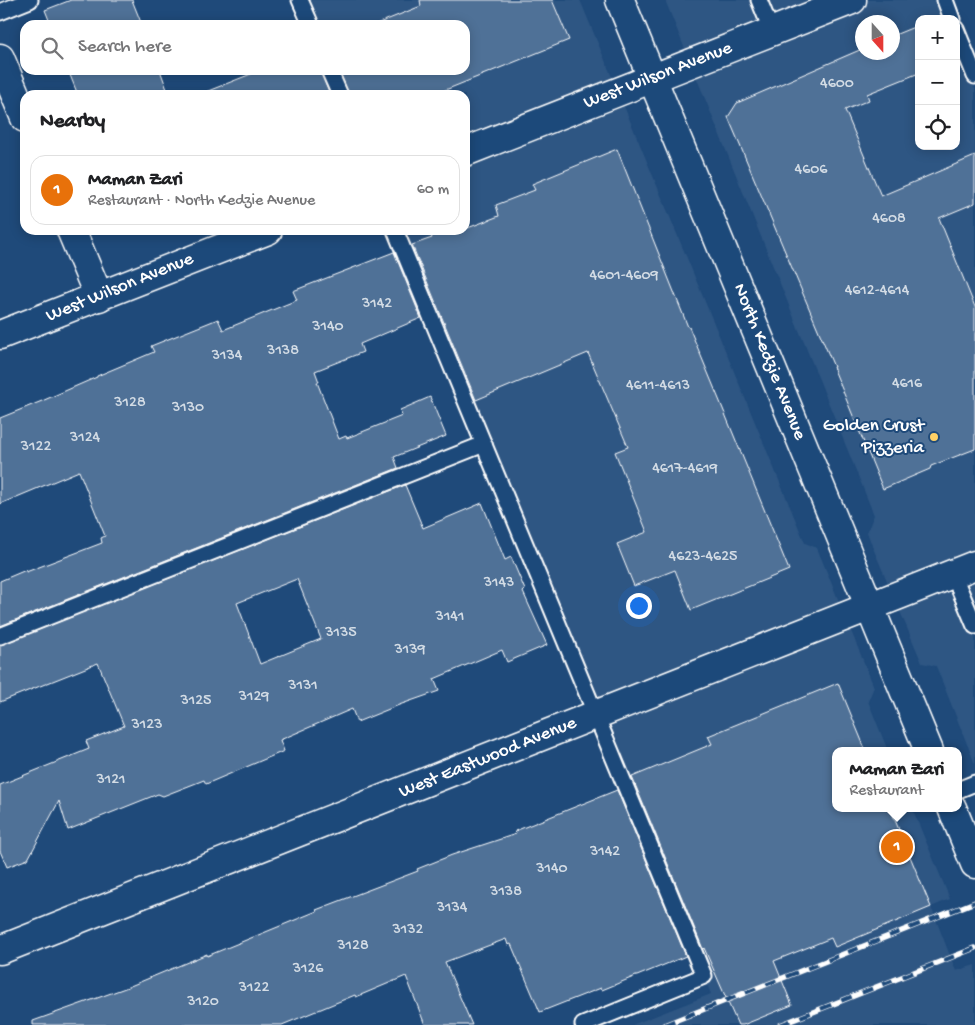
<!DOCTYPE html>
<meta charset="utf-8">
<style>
body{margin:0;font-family:"Gochi Hand",sans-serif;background:#f6f6f6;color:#202124}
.controls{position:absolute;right:15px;top:15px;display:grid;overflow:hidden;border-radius:10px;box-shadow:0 2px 12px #0003}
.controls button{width:45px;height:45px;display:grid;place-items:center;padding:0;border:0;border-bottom:1px solid #e0e0e0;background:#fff;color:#202124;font:25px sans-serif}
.compass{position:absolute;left:855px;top:15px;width:45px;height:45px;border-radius:50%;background:#fff;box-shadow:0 2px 12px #0003;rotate:159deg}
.you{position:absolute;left:638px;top:605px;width:18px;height:18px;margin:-12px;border:4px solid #fff;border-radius:50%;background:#1a73e8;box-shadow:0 0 0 8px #1a73e833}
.badge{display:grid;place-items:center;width:32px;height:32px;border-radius:50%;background:#847042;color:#fff;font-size:16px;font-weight:700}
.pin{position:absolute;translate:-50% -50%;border:2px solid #fff;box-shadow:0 1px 5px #0006}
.popup{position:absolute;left:832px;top:747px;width:130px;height:65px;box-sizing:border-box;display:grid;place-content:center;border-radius:10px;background:#fff;filter:drop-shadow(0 1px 4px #0005);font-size:16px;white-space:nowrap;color:#757577}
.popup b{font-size:19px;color:#202124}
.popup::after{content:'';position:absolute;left:50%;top:100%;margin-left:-10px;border:10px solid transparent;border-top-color:#fff}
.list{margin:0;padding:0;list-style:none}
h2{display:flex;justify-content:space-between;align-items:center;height:65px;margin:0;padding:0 20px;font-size:21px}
h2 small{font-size:16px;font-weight:400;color:#757577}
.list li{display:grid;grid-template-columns:32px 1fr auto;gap:15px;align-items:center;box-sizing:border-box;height:70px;margin:0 10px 10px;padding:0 10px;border:1px solid #e0e0e0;border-radius:15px}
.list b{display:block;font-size:19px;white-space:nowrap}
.list p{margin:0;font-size:16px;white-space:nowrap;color:#757577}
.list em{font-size:16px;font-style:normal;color:#757577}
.icon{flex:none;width:28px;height:28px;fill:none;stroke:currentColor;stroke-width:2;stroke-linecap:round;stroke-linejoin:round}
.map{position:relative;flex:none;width:975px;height:1025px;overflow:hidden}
.search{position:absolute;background:#fff;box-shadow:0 2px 12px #0003;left:20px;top:20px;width:450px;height:55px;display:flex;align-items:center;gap:12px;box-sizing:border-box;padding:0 18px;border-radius:15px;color:#757577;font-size:19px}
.panel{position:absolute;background:#fff;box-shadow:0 2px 12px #0003;left:20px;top:90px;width:450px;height:145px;border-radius:15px}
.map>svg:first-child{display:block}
</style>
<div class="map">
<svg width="975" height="1025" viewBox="0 0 975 1025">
<rect width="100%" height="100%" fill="#1f4a7a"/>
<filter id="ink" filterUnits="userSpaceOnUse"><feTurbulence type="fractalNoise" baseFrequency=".02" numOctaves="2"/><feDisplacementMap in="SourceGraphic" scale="10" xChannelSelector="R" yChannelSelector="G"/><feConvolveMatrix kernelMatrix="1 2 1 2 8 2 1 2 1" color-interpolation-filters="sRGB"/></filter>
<g filter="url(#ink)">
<g fill="#2e5683" fill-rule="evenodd">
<path d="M 304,0 L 580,0 L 805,543 L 817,548 L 874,687 L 868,701 L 888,751 L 836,751 L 836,808 L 912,808 L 950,899 L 931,907 L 956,971 L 975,965 L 975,1025 L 632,1025 L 711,994 L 398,230 L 465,230 L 465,95 L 343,95 L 333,70 L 465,70 L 465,25 L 314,25 Z"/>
<path d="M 665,0 L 937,0 L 945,19 L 919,19 L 919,146 L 956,146 L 956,45 L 975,89 L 975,764 L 936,666 L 922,663 L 873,548 L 867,532 L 874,515 ZM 862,22 L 892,22 L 892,52 L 862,52 Z"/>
</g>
<g fill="#507197" stroke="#fff" fill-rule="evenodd">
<path d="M 71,0 L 132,0 L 142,25 L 51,25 L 45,10 Z"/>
<path d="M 420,0 L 552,0 L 569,40 L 433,95 L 349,95 L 339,70 L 465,70 L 465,25 L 374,25 L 421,6 Z"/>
<path d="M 919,25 L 919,73 L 867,94 L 869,100 L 845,110 L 881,196 L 975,156 L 975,203 L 939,218 L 975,307 L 975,449 L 931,466 L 930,469 L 883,489 L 833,367 L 834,367 L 728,117 L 737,103 L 862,49 L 862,52 L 892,52 L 892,36 Z"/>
<path d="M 68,70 L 160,70 L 169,95 L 78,95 Z"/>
<path d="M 261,70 L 320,70 L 330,95 L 203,95 L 203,93 Z"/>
<path d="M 617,149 L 688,327 L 689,327 L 723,409 L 789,570 L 691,610 L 675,570 L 634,586 L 617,544 L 647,532 L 615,452 L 628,447 L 588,353 L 476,400 L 412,245 L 432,238 L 429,230 L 465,230 L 465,229 L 499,216 L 496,205 L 535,190 L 532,184 Z"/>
<path d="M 394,252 L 421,318 L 360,344 L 363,352 L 315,371 L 319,382 L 317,382 L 339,439 L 346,436 L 347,438 L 402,416 L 400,410 L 430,397 L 446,436 L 394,457 L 398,468 L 0,626 L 0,581 L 26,570 L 26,572 L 102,543 L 101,538 L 105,536 L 79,471 L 0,504 L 0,418 L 42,401 L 97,377 L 97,376 L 154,352 L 151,346 L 218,319 L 223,330 L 297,300 L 293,291 Z"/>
<path d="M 405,485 L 423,528 L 482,503 L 505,560 L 511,557 L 525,590 L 523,592 L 547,645 L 507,662 L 502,650 L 434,679 L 439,691 L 399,705 L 357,722 L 352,709 L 280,740 L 284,751 L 206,784 L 204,780 L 163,796 L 158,794 L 68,830 L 59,801 L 28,859 L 7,867 L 0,851 L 0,785 L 89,749 L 86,741 L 124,726 L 98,663 L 0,702 L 0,645 ZM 297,579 L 321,639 L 260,664 L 237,603 Z"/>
<path d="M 838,683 L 866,751 L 836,751 L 836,808 L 890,808 L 931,907 L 835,947 L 831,938 L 774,961 L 792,1005 L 743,1025 L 738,1025 L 704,948 L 703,949 L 632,777 L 712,744 L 708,736 Z"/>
<path d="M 617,790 L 686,956 L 637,976 L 636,976 L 602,990 L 601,988 L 540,1012 L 511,944 L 508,945 L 506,939 L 445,962 L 472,1025 L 425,1025 L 406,976 L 356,997 L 355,995 L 282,1025 L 33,1025 L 33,1021 L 128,987 L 207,954 L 207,956 L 317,911 L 316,910 L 418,871 L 417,869 L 452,855 L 516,834 L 515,831 Z"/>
</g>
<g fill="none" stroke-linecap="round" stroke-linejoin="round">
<defs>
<g id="service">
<path d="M 300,0 L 311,25"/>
<path d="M 759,0 L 772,32"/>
<path d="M 945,0 L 952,19"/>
<path d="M 0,12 L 30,0"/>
<path d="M 956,29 L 975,76"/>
<path d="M 329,70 L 340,95"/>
<path d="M 395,230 L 704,976 L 583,1025"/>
<path d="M 953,574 L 975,626"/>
<path d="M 0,636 L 484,444"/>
<path d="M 958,790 L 975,783"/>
</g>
<g id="minor">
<path d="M 0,58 L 25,118"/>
<path d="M 71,230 L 99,297"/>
<path d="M 0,950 L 975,565"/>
</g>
<g id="tertiary">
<path d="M 465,152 L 852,0"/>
<path d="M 0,335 L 268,230"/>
</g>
<g id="secondary">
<path d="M 620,0 L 929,751"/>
<path d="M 952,808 L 975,864"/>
</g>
</defs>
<use href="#service" stroke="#fff" stroke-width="19"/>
<use href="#minor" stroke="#fff" stroke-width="31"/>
<use href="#tertiary" stroke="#fff" stroke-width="31"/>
<use href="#secondary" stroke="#fff" stroke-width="31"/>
<use href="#service" stroke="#1f4a7a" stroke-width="15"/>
<use href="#minor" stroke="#1f4a7a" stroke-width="28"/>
<use href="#tertiary" stroke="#1f4a7a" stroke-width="28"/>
<use href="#secondary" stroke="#1f4a7a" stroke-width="28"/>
<defs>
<g id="rail">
<path d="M 664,1025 L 975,902"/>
<path d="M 780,1025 L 975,948"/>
</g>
</defs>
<use href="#rail" stroke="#fff" stroke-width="5.5"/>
<use href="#rail" stroke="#1f4a7a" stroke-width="4" stroke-dasharray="11" stroke-linecap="butt"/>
</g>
</g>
<circle fill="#ffd166" stroke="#1f4a7a" stroke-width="2" cx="934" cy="437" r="5"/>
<g text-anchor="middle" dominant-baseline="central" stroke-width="4" stroke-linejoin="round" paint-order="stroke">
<g font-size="16" fill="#d3dce5">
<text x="837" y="84">4600</text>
<text x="811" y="170">4606</text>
<text x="889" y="219">4608</text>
<text x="624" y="276">4601-4609</text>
<text x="877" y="291">4612-4614</text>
<text x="377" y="304">3142</text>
<text x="328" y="327">3140</text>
<text x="283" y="351">3138</text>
<text x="227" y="356">3134</text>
<text x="907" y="384">4616</text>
<text x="658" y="386">4611-4613</text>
<text x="130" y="403">3128</text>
<text x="188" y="408">3130</text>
<text x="85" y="438">3124</text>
<text x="36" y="447">3122</text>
<text x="685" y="469">4617-4619</text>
<text x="703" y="557">4623-4625</text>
<text x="499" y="583">3143</text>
<text x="450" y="617">3141</text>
<text x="341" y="633">3135</text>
<text x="410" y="650">3139</text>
<text x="303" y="686">3131</text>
<text x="254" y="697">3129</text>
<text x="196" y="701">3125</text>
<text x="147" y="725">3123</text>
<text x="111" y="780">3121</text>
<text x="605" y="852">3142</text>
<text x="552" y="869">3140</text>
<text x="506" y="892">3138</text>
<text x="452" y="908">3134</text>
<text x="408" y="930">3132</text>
<text x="353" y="946">3128</text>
<text x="308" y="969">3126</text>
<text x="254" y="988">3122</text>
<text x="203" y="1002">3120</text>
</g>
<g font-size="19" fill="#fff" stroke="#1f4a7a">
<text transform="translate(658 76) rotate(-21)">West Wilson Avenue</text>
<text transform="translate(120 288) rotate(-22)">West Wilson Avenue</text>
<text transform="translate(769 362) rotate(68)">North Kedzie Avenue</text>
<text transform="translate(488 758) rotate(-22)">West Eastwood Avenue</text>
</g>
<g font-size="19" fill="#fff" stroke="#1f4a7a" text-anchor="end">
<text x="924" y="426">Golden Crust<tspan x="924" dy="22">Pizzeria</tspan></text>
</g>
</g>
</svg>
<div class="controls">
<button>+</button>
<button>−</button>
<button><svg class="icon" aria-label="locate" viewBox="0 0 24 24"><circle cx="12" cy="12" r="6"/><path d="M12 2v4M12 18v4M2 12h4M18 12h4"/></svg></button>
</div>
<svg class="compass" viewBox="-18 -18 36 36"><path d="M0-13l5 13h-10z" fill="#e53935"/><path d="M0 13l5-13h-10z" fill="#757577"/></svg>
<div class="you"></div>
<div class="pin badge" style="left:897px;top:847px;background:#e8710a">1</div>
<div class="popup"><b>Maman Zari</b>Restaurant</div>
<div class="search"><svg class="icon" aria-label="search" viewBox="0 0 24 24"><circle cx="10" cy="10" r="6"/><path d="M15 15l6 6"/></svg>Search here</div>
<section class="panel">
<h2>Nearby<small></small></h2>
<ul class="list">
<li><span class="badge" style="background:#e8710a">1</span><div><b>Maman Zari</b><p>Restaurant · North Kedzie Avenue</p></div><em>60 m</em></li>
</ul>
</section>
</div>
